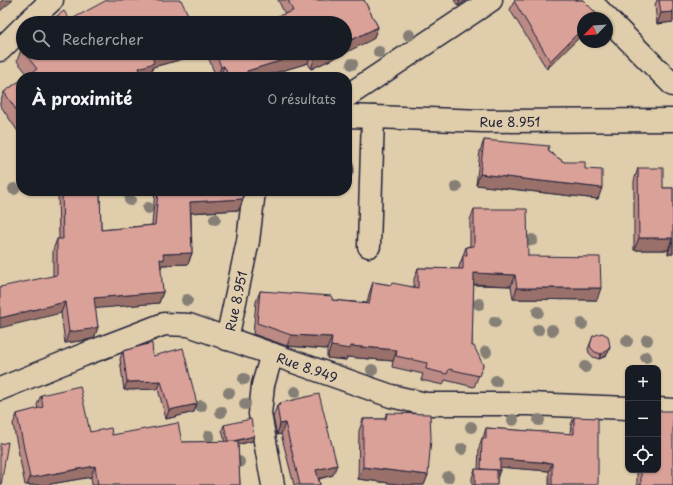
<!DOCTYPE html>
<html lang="fr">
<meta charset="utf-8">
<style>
body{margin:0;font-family:"Playpen Sans",sans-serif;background:#20242c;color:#f1f3f6}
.controls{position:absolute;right:12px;bottom:12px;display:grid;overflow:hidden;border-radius:8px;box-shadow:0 1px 3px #0004}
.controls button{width:36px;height:36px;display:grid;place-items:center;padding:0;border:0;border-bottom:1px solid #363941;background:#171b24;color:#f1f3f6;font:20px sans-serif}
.compass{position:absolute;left:577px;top:12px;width:36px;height:36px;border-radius:50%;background:#171b24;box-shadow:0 1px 3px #0004;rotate:245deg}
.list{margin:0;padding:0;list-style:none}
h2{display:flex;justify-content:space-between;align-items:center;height:52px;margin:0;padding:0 16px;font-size:17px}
h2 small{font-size:13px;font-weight:400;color:#9ea1a6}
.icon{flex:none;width:22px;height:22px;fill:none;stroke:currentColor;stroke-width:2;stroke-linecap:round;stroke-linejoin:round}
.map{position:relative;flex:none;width:673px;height:485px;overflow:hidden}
.search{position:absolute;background:#171b24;box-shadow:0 1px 3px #0004;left:16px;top:16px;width:336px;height:44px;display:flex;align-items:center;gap:10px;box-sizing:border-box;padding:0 14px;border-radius:22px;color:#9ea1a6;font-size:15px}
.panel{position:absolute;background:#171b24;box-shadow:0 1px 3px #0004;left:16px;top:72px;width:336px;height:124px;border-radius:16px}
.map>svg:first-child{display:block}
</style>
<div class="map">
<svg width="673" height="485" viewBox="0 0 673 485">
<rect width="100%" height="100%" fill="#dfcdab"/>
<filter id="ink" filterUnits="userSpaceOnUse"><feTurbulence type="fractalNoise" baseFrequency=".025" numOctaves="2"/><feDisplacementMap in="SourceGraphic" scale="8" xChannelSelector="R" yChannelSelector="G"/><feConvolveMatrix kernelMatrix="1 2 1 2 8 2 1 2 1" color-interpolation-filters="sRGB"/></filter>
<g filter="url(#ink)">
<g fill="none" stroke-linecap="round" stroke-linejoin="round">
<defs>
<g id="minor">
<path d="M 589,0 L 673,85"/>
<path d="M 27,23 L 52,0"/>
<path d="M 0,50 L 23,27"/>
<path d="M 347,96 L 491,0"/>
<path id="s1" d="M 347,116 L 483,121 L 673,120"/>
<path d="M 369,246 L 373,117"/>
<path id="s2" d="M 227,339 L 248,241 L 254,191"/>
<path d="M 272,354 L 263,385 L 260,414 L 273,485"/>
<path id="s3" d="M 0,389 L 83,355 L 164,324 L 189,325 L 391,396 L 426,404 L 528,404 L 628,408"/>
<path d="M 658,409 L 673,410"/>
</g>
</defs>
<use href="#minor" stroke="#22223b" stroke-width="25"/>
<use href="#minor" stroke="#dfcdab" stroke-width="22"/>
</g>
<g fill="#857f76">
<circle cx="409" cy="35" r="6"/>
<circle cx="379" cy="52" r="6"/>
<circle cx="352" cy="64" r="6"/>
<circle cx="456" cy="187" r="6"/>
<circle cx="14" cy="189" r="6"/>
<circle cx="130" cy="200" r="6"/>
<circle cx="148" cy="208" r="6"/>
<circle cx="215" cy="219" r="6"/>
<circle cx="532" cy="240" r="6"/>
<circle cx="187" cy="300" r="6"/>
<circle cx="479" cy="304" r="6"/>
<circle cx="538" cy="312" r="6"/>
<circle cx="495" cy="322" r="6"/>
<circle cx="582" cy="324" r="6"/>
<circle cx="538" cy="330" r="6"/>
<circle cx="552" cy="330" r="6"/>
<circle cx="647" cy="340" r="6"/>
<circle cx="627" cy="341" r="6"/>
<circle cx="486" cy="352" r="6"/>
<circle cx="646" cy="357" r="6"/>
<circle cx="585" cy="367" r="6"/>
<circle cx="372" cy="370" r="6"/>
<circle cx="244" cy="379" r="6"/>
<circle cx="496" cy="381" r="6"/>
<circle cx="295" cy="392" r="6"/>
<circle cx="229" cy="393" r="6"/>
<circle cx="245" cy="404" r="6"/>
<circle cx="201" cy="406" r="6"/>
<circle cx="221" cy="412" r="6"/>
<circle cx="513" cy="420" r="6"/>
<circle cx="539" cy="420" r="6"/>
<circle cx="471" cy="427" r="6"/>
<circle cx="209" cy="436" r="6"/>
<circle cx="462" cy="449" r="6"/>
<circle cx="239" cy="462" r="6"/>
<circle cx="448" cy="477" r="6"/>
</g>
<g fill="#bb8a84" stroke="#22223b">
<path d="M 278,0 L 364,0 L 378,27 L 373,39 L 285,14 Z"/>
<path d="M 454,0 L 467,0 L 458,6 Z"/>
<path d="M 583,0 L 547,69 L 510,10 L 514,1 Z"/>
<path d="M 657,0 L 673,0 L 673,22 L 657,24 L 655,5 Z"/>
<path d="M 23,44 L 23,53 L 345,53 L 311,69 L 308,63 L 261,77 L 216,77 L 207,54 L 198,57 L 198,55 L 153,67 L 150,75 L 28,75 L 17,61 Z"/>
<path d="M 21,80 L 21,136 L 0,105 L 0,103 L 4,92 Z"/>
<path d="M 484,140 L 548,151 L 564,162 L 585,169 L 598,199 L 476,185 L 480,151 Z"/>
<path d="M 638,168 L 663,188 L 673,188 L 673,254 L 668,254 L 668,250 L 634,250 L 634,181 Z"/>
<path d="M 58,191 L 100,191 L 100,193 L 101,230 L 152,225 L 155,191 L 244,191 L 243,199 L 239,210 L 191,213 L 192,253 L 188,264 L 162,265 L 160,269 L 163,292 L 159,303 L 95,308 L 98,327 L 94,338 L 87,340 L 65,343 L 61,313 L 53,276 L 53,250 L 57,239 L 59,239 Z"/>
<path d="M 474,209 L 528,256 L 597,300 L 513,299 L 511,286 L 473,285 L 472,346 L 483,365 L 474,387 L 445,380 L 443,385 L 421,380 L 423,374 L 392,367 L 393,361 L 347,357 L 346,360 L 327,358 L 327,349 L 287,346 L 253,334 L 256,302 L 260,291 L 332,300 L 367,303 L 369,294 L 373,282 L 391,285 L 414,287 L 414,279 L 418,268 L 459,269 L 459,267 L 466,247 L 470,246 L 470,220 Z"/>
<path d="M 593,336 L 609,351 L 606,356 L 599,359 L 593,357 L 589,353 L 588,349 Z"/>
<path d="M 123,351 L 153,356 L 197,404 L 194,412 L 166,419 L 158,389 L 124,390 L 120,359 Z"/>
<path d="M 41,395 L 90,432 L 112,435 L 182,442 L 225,442 L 222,430 L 224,425 L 254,436 L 252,441 L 238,445 L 240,485 L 92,485 L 91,477 L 45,485 L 25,485 L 13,424 L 17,414 L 38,409 L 37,405 Z"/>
<path d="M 280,403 L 333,475 L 319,479 L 320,485 L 294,485 L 281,434 L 277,435 L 273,417 L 277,406 L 279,405 Z"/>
<path d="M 387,413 L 428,475 L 424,485 L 405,485 L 358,479 L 359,431 L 363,419 L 384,419 Z"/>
<path d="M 574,417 L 598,485 L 549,485 L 549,471 L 500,467 L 500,470 L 497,477 L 497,485 L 472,485 L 472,478 L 475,469 L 478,470 L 479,447 L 482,438 L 483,438 L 486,428 L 570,434 L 571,425 Z"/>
<path d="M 637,470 L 658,470 L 673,485 L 637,485 Z"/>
</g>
<g fill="#99716b" stroke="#22223b">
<path d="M 3,0 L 13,0 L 0,11 L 0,2 Z"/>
<path d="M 460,0 L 467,0 L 458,6 Z"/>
<path d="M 673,12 L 673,22 L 657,24 L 661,13 Z"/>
<path d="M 378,27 L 373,39 L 345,53 L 345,43 Z"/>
<path d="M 583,28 L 583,34 L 547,69 L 550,61 Z"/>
<path d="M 163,53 L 198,53 L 198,55 L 153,67 L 150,75 L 143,77 L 139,68 L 152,56 Z"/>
<path d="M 200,53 L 207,53 L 207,54 L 198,57 Z"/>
<path d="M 306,53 L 311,53 L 308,63 L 261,77 L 237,77 L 247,71 Z"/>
<path d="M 324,53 L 345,53 L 311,69 L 315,57 Z"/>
<path d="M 224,66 L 220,77 L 217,77 L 221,67 Z"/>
<path d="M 354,169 L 351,177 L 347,178 L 347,170 Z"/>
<path d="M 480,174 L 602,188 L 598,199 L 476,185 Z"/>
<path d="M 243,199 L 239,210 L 186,213 L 190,202 Z"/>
<path d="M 639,238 L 672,238 L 668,250 L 634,250 Z"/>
<path d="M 672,242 L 673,242 L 673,254 L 668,254 Z"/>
<path d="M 192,253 L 188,264 L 162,265 L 160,271 L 160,259 L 163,254 Z"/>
<path d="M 474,273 L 515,275 L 511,286 L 470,284 Z"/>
<path d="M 517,288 L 601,288 L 597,300 L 513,299 Z"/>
<path d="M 163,292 L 159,303 L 90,309 L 94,298 Z"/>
<path d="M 65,302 L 61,313 L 0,328 L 0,318 Z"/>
<path d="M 98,327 L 94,338 L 87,340 L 65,343 L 69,332 Z"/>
<path d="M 291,335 L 332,337 L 327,349 L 287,346 Z"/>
<path d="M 331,346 L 351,346 L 397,350 L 393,361 L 347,357 L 346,360 L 327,358 Z"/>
<path d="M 610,346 L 609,351 L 606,356 L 599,359 L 601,354 Z"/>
<path d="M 161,381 L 158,389 L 124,390 L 127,382 Z"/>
<path d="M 197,404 L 194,412 L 166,419 L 169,410 Z"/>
<path d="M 285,423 L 281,434 L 277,435 L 280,424 Z"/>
<path d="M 254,436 L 252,441 L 227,447 L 229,443 Z"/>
<path d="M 500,459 L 552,463 L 549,471 L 497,467 Z"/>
<path d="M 337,465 L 333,475 L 313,480 L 316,470 Z"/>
<path d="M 95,466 L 91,477 L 45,485 L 27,485 L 30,478 Z"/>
<path d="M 363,467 L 428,475 L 424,485 L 405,485 L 358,479 Z"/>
<path d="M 481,469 L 500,470 L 497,479 Z"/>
</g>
<g fill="#daa199" stroke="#22223b">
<path d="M 107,0 L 181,0 L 192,23 L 47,23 L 64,11 L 70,20 Z"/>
<path d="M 288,0 L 364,0 L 378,27 L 345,43 L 345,23 L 257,23 L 293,11 Z"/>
<path d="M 515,0 L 583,0 L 597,14 L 593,18 L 583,18 L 583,28 L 550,61 L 514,1 Z"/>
<path d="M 659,0 L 673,0 L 673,12 L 661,13 Z"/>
<path d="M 221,18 L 223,23 L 202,23 Z"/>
<path d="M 25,53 L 163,53 L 152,56 L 154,63 L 139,68 L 143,77 L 26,77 L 37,69 Z"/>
<path d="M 216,53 L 306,53 L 247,71 L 247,73 L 237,77 L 229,77 L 224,66 L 221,67 Z"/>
<path d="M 313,53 L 324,53 L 315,57 Z"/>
<path d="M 21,80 L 21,117 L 4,92 Z"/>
<path d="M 347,138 L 354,169 L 347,170 Z"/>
<path d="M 484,140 L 549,146 L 548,151 L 564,162 L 585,162 L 585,169 L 602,170 L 602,188 L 480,174 Z"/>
<path d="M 638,168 L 663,168 L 663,188 L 673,188 L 673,242 L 672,242 L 672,238 L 639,238 Z"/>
<path d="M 62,191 L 100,191 L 101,230 L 155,225 L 158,191 L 244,191 L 243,199 L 190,202 L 192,253 L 163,254 L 164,260 L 160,259 L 163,292 L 94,298 L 98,327 L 91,329 L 69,332 L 65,302 L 0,318 L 0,287 L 57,275 L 57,239 L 63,239 Z"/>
<path d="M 474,209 L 527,209 L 528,256 L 600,257 L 601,288 L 517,288 L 515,275 L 474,273 L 472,346 L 474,346 L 483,365 L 479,376 L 449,369 L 447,374 L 426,369 L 427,363 L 396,356 L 397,350 L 351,346 L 350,349 L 331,346 L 332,337 L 291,335 L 257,323 L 260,291 L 332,296 L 332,300 L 369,304 L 373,282 L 391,285 L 392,283 L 418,288 L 418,268 L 463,269 L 463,255 L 467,255 L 466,247 L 474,246 Z"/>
<path d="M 602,333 L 608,336 L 610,346 L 607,351 L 601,354 L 595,352 L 591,348 L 590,345 L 593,336 Z"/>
<path d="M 152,343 L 153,356 L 183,348 L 197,404 L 169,410 L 161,381 L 127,382 L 123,351 Z"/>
<path d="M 80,386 L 90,432 L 111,428 L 112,435 L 178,423 L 182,442 L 238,441 L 240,485 L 98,485 L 95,466 L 30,478 L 17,414 L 43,407 L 41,395 Z"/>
<path d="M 319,394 L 337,465 L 316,470 L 320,485 L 300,485 L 285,423 L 280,424 L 277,406 L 280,405 L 280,403 Z"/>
<path d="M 658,411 L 673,411 L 673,485 L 641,485 L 641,470 L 658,470 Z"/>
<path d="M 387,413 L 430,414 L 431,438 L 428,475 L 363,467 L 363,419 L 386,419 Z"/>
<path d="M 574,417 L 598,418 L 598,485 L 552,485 L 552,463 L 500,459 L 500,470 L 481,469 L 482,438 L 486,439 L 486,428 L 574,434 Z"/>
<path d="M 251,419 L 254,436 L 234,441 L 228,441 L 224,425 Z"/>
<path d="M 8,442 L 1,485 L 0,485 L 0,444 Z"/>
<path d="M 475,469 L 497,470 L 497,485 L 475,485 Z"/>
</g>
</g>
<g text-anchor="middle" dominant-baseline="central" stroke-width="3" stroke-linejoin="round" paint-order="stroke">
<g font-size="13" fill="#22223b" stroke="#dfcdab">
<text stroke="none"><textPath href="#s1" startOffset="163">Rue 8.951</textPath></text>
<text stroke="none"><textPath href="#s2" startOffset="39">Rue 8.951</textPath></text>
<text stroke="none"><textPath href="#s3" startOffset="327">Rue 8.949</textPath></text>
</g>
</g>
</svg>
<div class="controls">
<button>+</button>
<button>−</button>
<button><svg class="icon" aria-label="locate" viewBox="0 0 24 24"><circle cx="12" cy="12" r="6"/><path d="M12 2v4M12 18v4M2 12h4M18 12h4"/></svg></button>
</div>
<svg class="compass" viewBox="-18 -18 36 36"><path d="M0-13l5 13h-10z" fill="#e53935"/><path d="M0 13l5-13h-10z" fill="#9ea1a6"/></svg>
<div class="search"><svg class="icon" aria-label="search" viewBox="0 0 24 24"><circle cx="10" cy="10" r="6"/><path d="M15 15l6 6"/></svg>Rechercher</div>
<section class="panel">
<h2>À proximité<small>0 résultats</small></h2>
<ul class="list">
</ul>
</section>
</div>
